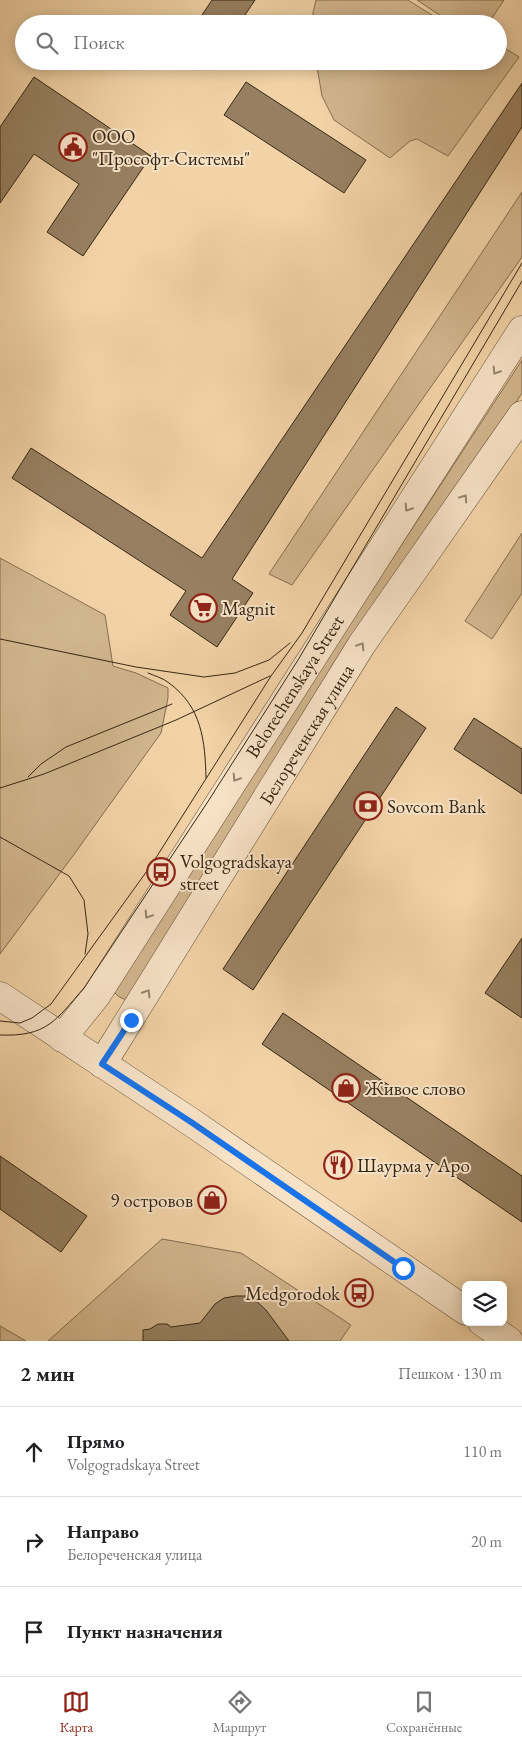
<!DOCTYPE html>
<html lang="ru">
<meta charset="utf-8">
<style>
body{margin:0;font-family:"EB Garamond",serif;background:#f2f2f2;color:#202124}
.controls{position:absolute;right:15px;bottom:15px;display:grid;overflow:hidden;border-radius:8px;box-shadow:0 2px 12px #0003}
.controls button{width:45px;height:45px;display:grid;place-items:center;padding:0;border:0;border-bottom:1px solid #e0e0e0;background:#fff;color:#202124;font:25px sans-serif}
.stop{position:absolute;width:15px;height:15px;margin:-11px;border:4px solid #1a73e8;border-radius:50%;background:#fff}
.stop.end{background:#1a73e8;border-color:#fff;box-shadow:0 1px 5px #0008}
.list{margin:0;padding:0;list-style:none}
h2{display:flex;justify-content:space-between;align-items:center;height:65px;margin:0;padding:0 20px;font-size:21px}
h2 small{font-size:16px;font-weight:400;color:#757577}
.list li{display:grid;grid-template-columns:32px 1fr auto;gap:15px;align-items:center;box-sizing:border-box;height:90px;padding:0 20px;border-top:1px solid #e0e0e0}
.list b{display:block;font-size:19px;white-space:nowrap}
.list p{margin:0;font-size:16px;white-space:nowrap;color:#757577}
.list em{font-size:16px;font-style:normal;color:#757577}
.icon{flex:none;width:28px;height:28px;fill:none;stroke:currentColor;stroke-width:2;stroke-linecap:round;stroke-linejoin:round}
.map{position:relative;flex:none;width:522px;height:1341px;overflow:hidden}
.search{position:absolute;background:#fff;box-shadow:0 2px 12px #0003;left:15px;right:15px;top:15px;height:55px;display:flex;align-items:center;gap:12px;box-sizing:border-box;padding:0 18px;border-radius:28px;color:#757577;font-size:19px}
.sheet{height:335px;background:#fff}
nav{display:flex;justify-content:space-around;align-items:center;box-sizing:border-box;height:70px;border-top:1px solid #e0e0e0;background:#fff;font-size:14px;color:#757577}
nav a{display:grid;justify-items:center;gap:2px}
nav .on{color:#8f2418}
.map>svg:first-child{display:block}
</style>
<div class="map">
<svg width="522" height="1341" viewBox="0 0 522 1341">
<rect width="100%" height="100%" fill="#f2d3a7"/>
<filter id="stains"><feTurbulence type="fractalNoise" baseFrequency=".004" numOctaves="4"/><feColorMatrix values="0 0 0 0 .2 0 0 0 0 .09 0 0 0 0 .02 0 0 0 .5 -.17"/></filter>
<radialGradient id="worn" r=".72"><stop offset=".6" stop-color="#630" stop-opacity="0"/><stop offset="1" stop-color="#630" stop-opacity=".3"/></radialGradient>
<g fill="#d2b68e" stroke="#846e52">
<path d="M 316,0 L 408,0 L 446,24 L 313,24 L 313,13 Z"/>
<path d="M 417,0 L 504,0 L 488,24 L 453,24 Z"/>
<path d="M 498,44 L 519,57 L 448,156 L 417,139 L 410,141 L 390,158 L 334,120 L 322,96 L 316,61 L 498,61 Z"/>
<path d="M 522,192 L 522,257 L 292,585 L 269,574 Z"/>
<path d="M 522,360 L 522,393 L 131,1001 C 122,999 117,997 112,989 Z"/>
<path d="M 522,533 L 522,593 L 492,639 L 465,621 Z"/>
<path d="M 0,558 L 105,615 L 113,666 L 136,673 L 168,688 L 168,698 L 161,733 L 75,853 L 0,954 Z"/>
<path d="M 162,1239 L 241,1253 L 351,1325 L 340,1341 L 48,1341 Z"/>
<path d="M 0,1326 L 26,1341 L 0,1341 Z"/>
</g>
<g fill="#978061" stroke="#352715">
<path d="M 212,0 L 255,0 L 239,24 L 196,24 Z"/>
<path d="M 34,77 L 151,156 L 83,256 L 47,232 L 79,184 L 34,154 L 0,203 L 0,127 Z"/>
<path d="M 246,82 L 366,160 L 344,193 L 224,115 Z"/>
<path d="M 522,83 L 522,127 L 232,579 L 253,593 L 217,647 L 170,615 L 186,591 L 12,478 L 31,448 L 202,558 Z"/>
<path d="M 396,707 L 426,728 L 253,990 L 223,969 Z"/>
<path d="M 474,718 L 522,749 L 522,794 L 454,749 Z"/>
<path d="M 522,938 L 522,1018 L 485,993 Z"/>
<path d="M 283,1013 L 522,1176 L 522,1222 L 262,1044 Z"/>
<path d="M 0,1156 L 87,1216 L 61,1252 L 0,1209 Z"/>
<path d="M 236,1296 L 247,1296 L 255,1300 L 266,1310 L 289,1341 L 143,1341 L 143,1330 L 150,1329 L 158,1324 L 167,1324 L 171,1327 L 200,1323 L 215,1304 L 224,1298 Z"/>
</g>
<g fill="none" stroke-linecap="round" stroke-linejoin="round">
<defs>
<g id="minor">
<path d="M 0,996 L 191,1122 L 466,1311"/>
<path id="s1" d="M 62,1038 L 96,996 L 522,330"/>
<path id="s2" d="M 102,1064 L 362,644 L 522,415"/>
<path d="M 482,1322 L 509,1341"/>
</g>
</defs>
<use href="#minor" stroke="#64523a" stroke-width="29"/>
<use href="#minor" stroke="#f7e2c6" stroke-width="28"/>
<g stroke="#352715" stroke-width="1">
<path d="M 0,639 L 136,667 L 204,677 L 235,673 L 269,660 L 290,643"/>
<path d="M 148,673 C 155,676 163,678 169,683 C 202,707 205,741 206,778"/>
<path d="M 28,777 L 41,764 L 66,747 L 172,704"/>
<path d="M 0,788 L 44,774 L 176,720 L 270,676"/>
<path d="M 0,837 L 69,876 L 84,900 L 88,934 L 85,954"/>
<path d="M 0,1021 L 20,1023 L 32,1018 L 51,1004 L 152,864 L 271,676 L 302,633 L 522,263"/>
<path d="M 0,1035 C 47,1037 56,1020 84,988 L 207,803 L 298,660 L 522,281"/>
</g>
</g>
<defs><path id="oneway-chevron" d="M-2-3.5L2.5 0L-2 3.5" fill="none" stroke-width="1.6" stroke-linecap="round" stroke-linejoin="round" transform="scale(1.25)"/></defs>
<g stroke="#96846e">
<use href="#oneway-chevron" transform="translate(496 371) rotate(123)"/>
<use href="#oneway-chevron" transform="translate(464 498) rotate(-55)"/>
<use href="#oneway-chevron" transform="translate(408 508) rotate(123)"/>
<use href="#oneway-chevron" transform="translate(361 646) rotate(-57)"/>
<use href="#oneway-chevron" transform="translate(236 778) rotate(123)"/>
<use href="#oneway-chevron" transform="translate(148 915) rotate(123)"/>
<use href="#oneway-chevron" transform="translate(147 993) rotate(-58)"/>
</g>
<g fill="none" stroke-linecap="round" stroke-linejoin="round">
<path stroke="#1a73e8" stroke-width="6" d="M 131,1020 L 102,1064 L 191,1122 L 403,1268"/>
</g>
<defs>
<symbol id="civic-ring" viewBox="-11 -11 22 22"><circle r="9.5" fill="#f7e2c6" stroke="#8f2418" stroke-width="1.5"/><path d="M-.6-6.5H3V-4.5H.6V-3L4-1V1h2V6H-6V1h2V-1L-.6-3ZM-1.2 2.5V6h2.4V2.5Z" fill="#8f2418"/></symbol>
<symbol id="supermarket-ring" viewBox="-11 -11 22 22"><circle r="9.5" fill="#f7e2c6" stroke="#8f2418" stroke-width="1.5"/><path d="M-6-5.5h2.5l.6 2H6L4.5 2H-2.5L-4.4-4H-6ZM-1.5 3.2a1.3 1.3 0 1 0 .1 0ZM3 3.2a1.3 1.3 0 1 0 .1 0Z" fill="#8f2418"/></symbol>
<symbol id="bank-ring" viewBox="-11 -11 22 22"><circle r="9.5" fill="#f7e2c6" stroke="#8f2418" stroke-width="1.5"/><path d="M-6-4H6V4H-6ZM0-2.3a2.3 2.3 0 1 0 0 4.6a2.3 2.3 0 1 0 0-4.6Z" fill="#8f2418"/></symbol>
<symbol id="bus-ring" viewBox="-11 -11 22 22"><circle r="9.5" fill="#f7e2c6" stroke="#8f2418" stroke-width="1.5"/><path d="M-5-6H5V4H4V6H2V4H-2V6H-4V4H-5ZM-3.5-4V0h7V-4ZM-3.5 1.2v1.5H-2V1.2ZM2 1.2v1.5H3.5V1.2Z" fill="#8f2418"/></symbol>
<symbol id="shop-ring" viewBox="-11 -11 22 22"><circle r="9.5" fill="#f7e2c6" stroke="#8f2418" stroke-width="1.5"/><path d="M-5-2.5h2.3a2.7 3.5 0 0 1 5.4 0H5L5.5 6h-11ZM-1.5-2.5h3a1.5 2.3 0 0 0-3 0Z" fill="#8f2418"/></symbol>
<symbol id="restaurant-ring" viewBox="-11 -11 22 22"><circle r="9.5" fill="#f7e2c6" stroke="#8f2418" stroke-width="1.5"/><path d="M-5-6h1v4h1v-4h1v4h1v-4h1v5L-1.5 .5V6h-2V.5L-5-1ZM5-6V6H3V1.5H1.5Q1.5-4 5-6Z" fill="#8f2418"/></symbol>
</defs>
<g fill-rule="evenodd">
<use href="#civic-ring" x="57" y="131" width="32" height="32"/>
<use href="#supermarket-ring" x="187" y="592" width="32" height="32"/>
<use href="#bank-ring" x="352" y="790" width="32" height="32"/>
<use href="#bus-ring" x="145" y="856" width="32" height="32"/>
<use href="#shop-ring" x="330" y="1072" width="32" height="32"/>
<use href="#restaurant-ring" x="322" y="1149" width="32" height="32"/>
<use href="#shop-ring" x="196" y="1184" width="32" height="32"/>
<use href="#bus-ring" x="343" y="1277" width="32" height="32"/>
</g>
<g text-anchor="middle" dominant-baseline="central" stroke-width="4" stroke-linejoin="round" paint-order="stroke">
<g font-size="19" fill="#352715" stroke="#f7e2c6" text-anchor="start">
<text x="92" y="136">ООО<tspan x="92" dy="22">"Прософт-Системы"</tspan></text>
<text x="222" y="608">Magnit</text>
<text x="387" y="806">Sovcom Bank</text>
<text x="180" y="861">Volgogradskaya<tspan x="180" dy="22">street</tspan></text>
<text x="365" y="1088">Живое слово</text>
<text x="357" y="1165">Шаурма у Аро</text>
<text x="193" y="1200" text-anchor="end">9 островов</text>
<text x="340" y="1293" text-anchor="end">Medgorodok</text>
</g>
<g font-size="19" fill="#352715" stroke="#f7e2c6">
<text stroke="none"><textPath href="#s1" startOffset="422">Belorechenskaya Street</textPath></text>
<text stroke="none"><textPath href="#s2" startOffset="388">Белореченская улица</textPath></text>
</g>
</g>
<rect width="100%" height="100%" filter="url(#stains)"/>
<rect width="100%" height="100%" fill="url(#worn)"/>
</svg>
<div class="controls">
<button><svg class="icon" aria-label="layers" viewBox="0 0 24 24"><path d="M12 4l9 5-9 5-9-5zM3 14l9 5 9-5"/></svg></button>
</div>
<div class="stop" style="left:403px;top:1268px"></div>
<div class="stop end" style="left:131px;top:1020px"></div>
<div class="search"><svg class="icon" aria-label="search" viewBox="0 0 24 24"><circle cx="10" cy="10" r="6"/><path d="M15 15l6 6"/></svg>Поиск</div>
</div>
<section class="sheet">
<h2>2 мин<small>Пешком · 130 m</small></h2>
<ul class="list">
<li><svg class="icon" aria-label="ahead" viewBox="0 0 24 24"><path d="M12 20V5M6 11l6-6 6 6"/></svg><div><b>Прямо</b><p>Volgogradskaya Street</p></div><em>110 m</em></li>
<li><svg class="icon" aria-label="right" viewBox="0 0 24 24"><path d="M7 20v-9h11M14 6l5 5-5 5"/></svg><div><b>Направо</b><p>Белореченская улица</p></div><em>20 m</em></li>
<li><svg class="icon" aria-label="arrive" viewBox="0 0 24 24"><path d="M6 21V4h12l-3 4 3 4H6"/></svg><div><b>Пункт назначения</b></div></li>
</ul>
</section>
<nav>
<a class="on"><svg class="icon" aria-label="map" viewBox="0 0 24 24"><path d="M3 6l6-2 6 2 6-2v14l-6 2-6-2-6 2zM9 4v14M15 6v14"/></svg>Карта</a>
<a><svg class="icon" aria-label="directions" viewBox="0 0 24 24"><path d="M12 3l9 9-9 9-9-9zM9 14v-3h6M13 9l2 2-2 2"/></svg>Маршрут</a>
<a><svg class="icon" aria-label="saved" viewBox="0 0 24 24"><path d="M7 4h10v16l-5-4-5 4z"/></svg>Сохранённые</a>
</nav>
